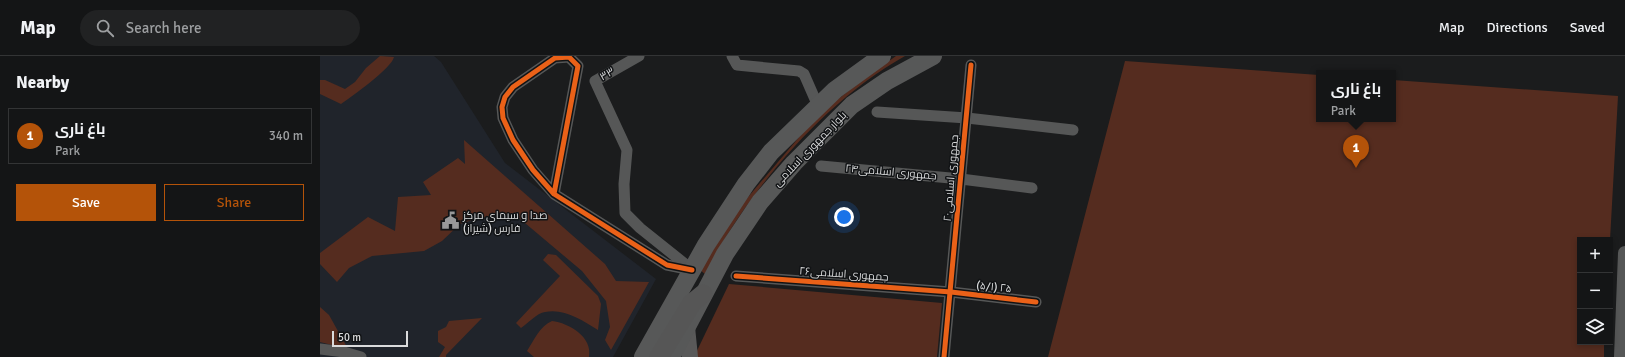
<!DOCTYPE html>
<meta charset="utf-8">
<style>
body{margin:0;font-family:Signika,Cairo,sans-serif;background:#212223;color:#f1f3f6}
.controls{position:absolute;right:12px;bottom:12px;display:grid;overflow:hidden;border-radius:0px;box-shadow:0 2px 6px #0003}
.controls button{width:36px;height:36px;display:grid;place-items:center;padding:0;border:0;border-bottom:1px solid #333435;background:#141516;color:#f1f3f6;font:20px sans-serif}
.scale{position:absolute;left:12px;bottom:10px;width:76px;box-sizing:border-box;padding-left:4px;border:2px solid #dadbdc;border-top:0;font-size:11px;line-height:14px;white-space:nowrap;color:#dadbdc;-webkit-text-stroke:3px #111315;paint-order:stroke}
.you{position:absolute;left:524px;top:161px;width:14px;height:14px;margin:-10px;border:3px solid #fff;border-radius:50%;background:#1a73e8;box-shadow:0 0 0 6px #1a73e833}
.badge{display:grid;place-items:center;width:26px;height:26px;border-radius:50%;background:#b45309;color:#fff;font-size:13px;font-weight:700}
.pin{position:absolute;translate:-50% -33px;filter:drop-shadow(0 1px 2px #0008)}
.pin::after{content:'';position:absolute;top:21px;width:14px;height:12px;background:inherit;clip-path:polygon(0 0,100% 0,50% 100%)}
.popup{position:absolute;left:996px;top:14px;width:80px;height:52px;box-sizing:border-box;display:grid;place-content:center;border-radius:0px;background:#141516;filter:drop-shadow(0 1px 3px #0005);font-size:13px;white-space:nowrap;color:#9d9fa1}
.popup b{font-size:15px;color:#f1f3f6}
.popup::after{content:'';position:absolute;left:50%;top:100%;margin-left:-8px;border:8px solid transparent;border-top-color:#141516}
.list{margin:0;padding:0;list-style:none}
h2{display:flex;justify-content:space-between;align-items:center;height:52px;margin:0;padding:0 16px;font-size:17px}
h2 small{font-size:13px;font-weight:400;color:#9d9fa1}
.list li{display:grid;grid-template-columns:26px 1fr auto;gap:12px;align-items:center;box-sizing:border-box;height:56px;margin:0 8px 8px;padding:0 8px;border:1px solid #333435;border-radius:0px}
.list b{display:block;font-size:15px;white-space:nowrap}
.list p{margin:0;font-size:13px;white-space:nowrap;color:#9d9fa1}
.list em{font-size:13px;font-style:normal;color:#9d9fa1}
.actions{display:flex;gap:8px;padding:12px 16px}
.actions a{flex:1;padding:9px 0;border:1px solid #b45309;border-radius:0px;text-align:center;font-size:14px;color:#b45309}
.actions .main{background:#b45309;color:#fff}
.icon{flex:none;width:22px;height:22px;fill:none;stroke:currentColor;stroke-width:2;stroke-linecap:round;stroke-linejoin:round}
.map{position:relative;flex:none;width:1305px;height:301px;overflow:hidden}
header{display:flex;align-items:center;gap:24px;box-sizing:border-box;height:56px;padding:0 20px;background:#141516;border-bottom:1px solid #333435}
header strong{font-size:19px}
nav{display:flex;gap:22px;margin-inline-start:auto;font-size:14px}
.search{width:280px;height:36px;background:#212223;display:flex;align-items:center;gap:10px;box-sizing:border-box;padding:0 14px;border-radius:22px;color:#9d9fa1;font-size:15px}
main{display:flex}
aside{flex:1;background:#141516}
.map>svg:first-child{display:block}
</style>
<header>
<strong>Map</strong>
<div class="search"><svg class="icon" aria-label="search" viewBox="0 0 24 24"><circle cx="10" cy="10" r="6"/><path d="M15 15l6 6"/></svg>Search here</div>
<nav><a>Map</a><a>Directions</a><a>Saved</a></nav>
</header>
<main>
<aside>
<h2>Nearby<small></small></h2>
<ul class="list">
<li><span class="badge">1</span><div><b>باغ ناری</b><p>Park</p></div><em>340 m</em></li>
</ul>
<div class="actions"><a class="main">Save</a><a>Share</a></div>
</aside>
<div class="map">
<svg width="1305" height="301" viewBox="0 0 1305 301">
<rect width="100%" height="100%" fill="#1b1c1d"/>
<path fill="#20242b" d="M 0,0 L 114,0 L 121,6 L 185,107 L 336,223 L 293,301 L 0,301 Z"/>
<g fill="#552c1f">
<path d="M 60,0 L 74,1 C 71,13 32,40 21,48 L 0,38 L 0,24 L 5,24 L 25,33 L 35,26 L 46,12 Z"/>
<path d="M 576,0 L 585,0 C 504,45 427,136 385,218 L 380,214 L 423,147 L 486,73 L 508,51 L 541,25 Z"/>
<path d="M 805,5 L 999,19 L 999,63 L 1073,63 L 1073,24 L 1298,40 L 1290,184 L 1260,184 L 1260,286 L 1284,286 L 1284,301 L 728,301 Z"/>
<path d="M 144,84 L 285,208 L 296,225 L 329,226 L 291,294 L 285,284 L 290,271 L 286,245 L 262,215 L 199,162 L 186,159 L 158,162 L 140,168 L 122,185 L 104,195 L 52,200 L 29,212 L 17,226 L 0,208 L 0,197 L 48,161 L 75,175 L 78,141 L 111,139 L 103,126 L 138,102 L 145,108 Z"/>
<path d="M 228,198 L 236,199 L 278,240 L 281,248 L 278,274 C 262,264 244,252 225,256 C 217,257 207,268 201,272 L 196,267 L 240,220 L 223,204 Z"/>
<path d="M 409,228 L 622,247 L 617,301 L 374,301 Z"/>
<path d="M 0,251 L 9,259 L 28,293 L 0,286 Z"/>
<path d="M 162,262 L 126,299 L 126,301 L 119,301 L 125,291 L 118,286 L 118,275 L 126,271 L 129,265 Z"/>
<path d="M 232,265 C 249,267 273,281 269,301 L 214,301 L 207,295 C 214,284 220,270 232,265 Z"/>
</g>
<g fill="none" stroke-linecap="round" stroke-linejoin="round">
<g stroke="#565757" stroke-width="11">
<path d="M 319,0 L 275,25 L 307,94 L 304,128 L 305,157 L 320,172 L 370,212"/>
<path d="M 412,0 L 417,9 L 479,15 L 484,18 L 498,50"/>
<path d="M 557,56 L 647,62 L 753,74"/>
<path d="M 501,110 L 641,123 L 712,132"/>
<path d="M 234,138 L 258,10 L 249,1 L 235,2 L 193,31 L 185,41 L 182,51 L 183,62 L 193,84 L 213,114 L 234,138 L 347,209 L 372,214"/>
<path d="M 416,220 L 631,236 L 716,246"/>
<path d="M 0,293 L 24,296 L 41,301"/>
<path d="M 624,301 L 651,9"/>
</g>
<path stroke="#565757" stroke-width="14" d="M 1301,301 L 1305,197"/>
<path stroke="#595959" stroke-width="16" d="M 367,271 L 370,301"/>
<g stroke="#575858" stroke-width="18">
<path d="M 323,301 L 386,189 L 426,128 L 451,96 L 515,34 L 562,0"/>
<path d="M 351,301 L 405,198 L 440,146 L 474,107 L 532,49 L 567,25 L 613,0"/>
</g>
<path stroke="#565656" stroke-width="19" d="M 339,301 L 372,247 L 383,238"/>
<defs>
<g id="cycleway">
<path d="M 234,138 L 258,10 L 249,1 L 235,2 L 193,31 L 185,41 L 182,51 L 183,62 L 193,84 L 213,114 L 234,138 L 347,209 L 372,214"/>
<path d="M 416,220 L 631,236 L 716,246"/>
<path d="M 624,301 L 651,9"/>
</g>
</defs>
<use href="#cycleway" stroke="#111315" stroke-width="8"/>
<use href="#cycleway" stroke="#ea6118" stroke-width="5"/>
</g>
<defs>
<symbol id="civic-bare" viewBox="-9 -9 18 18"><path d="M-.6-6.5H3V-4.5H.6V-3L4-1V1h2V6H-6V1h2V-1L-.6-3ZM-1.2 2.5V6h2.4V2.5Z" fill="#979899" stroke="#111315" stroke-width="2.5" paint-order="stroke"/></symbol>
</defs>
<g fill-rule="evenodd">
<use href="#civic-bare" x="118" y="152" width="25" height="25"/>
</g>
<g text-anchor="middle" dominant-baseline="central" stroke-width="3" stroke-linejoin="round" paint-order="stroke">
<g font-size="11" fill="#dadbdc" stroke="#111315">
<text transform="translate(287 18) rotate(-30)">۳۳</text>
<text transform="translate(490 93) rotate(-46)">بلوار جمهوری اسلامی</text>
<text transform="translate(571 116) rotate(5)">جمهوری اسلامی۲۴</text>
<text transform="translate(631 122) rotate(-85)">جمهوری اسلامی۲۰</text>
<text transform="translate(524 218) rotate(4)">جمهوری اسلامی۲۶</text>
<text transform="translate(674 231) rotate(6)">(۵/۱) ۲۵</text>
</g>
<g font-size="11" fill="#dadbdc" stroke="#111315" text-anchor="start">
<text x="143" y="159">صدا و سیمای مرکز<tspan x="143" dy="13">فارس (شیراز)</tspan></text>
</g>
</g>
</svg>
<div class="controls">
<button>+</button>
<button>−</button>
<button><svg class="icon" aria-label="layers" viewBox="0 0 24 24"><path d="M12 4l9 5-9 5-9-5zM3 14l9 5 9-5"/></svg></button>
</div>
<div class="scale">50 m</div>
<div class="you"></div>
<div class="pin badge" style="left:1036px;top:112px">1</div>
<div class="popup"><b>باغ ناری</b>Park</div>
</div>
</main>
